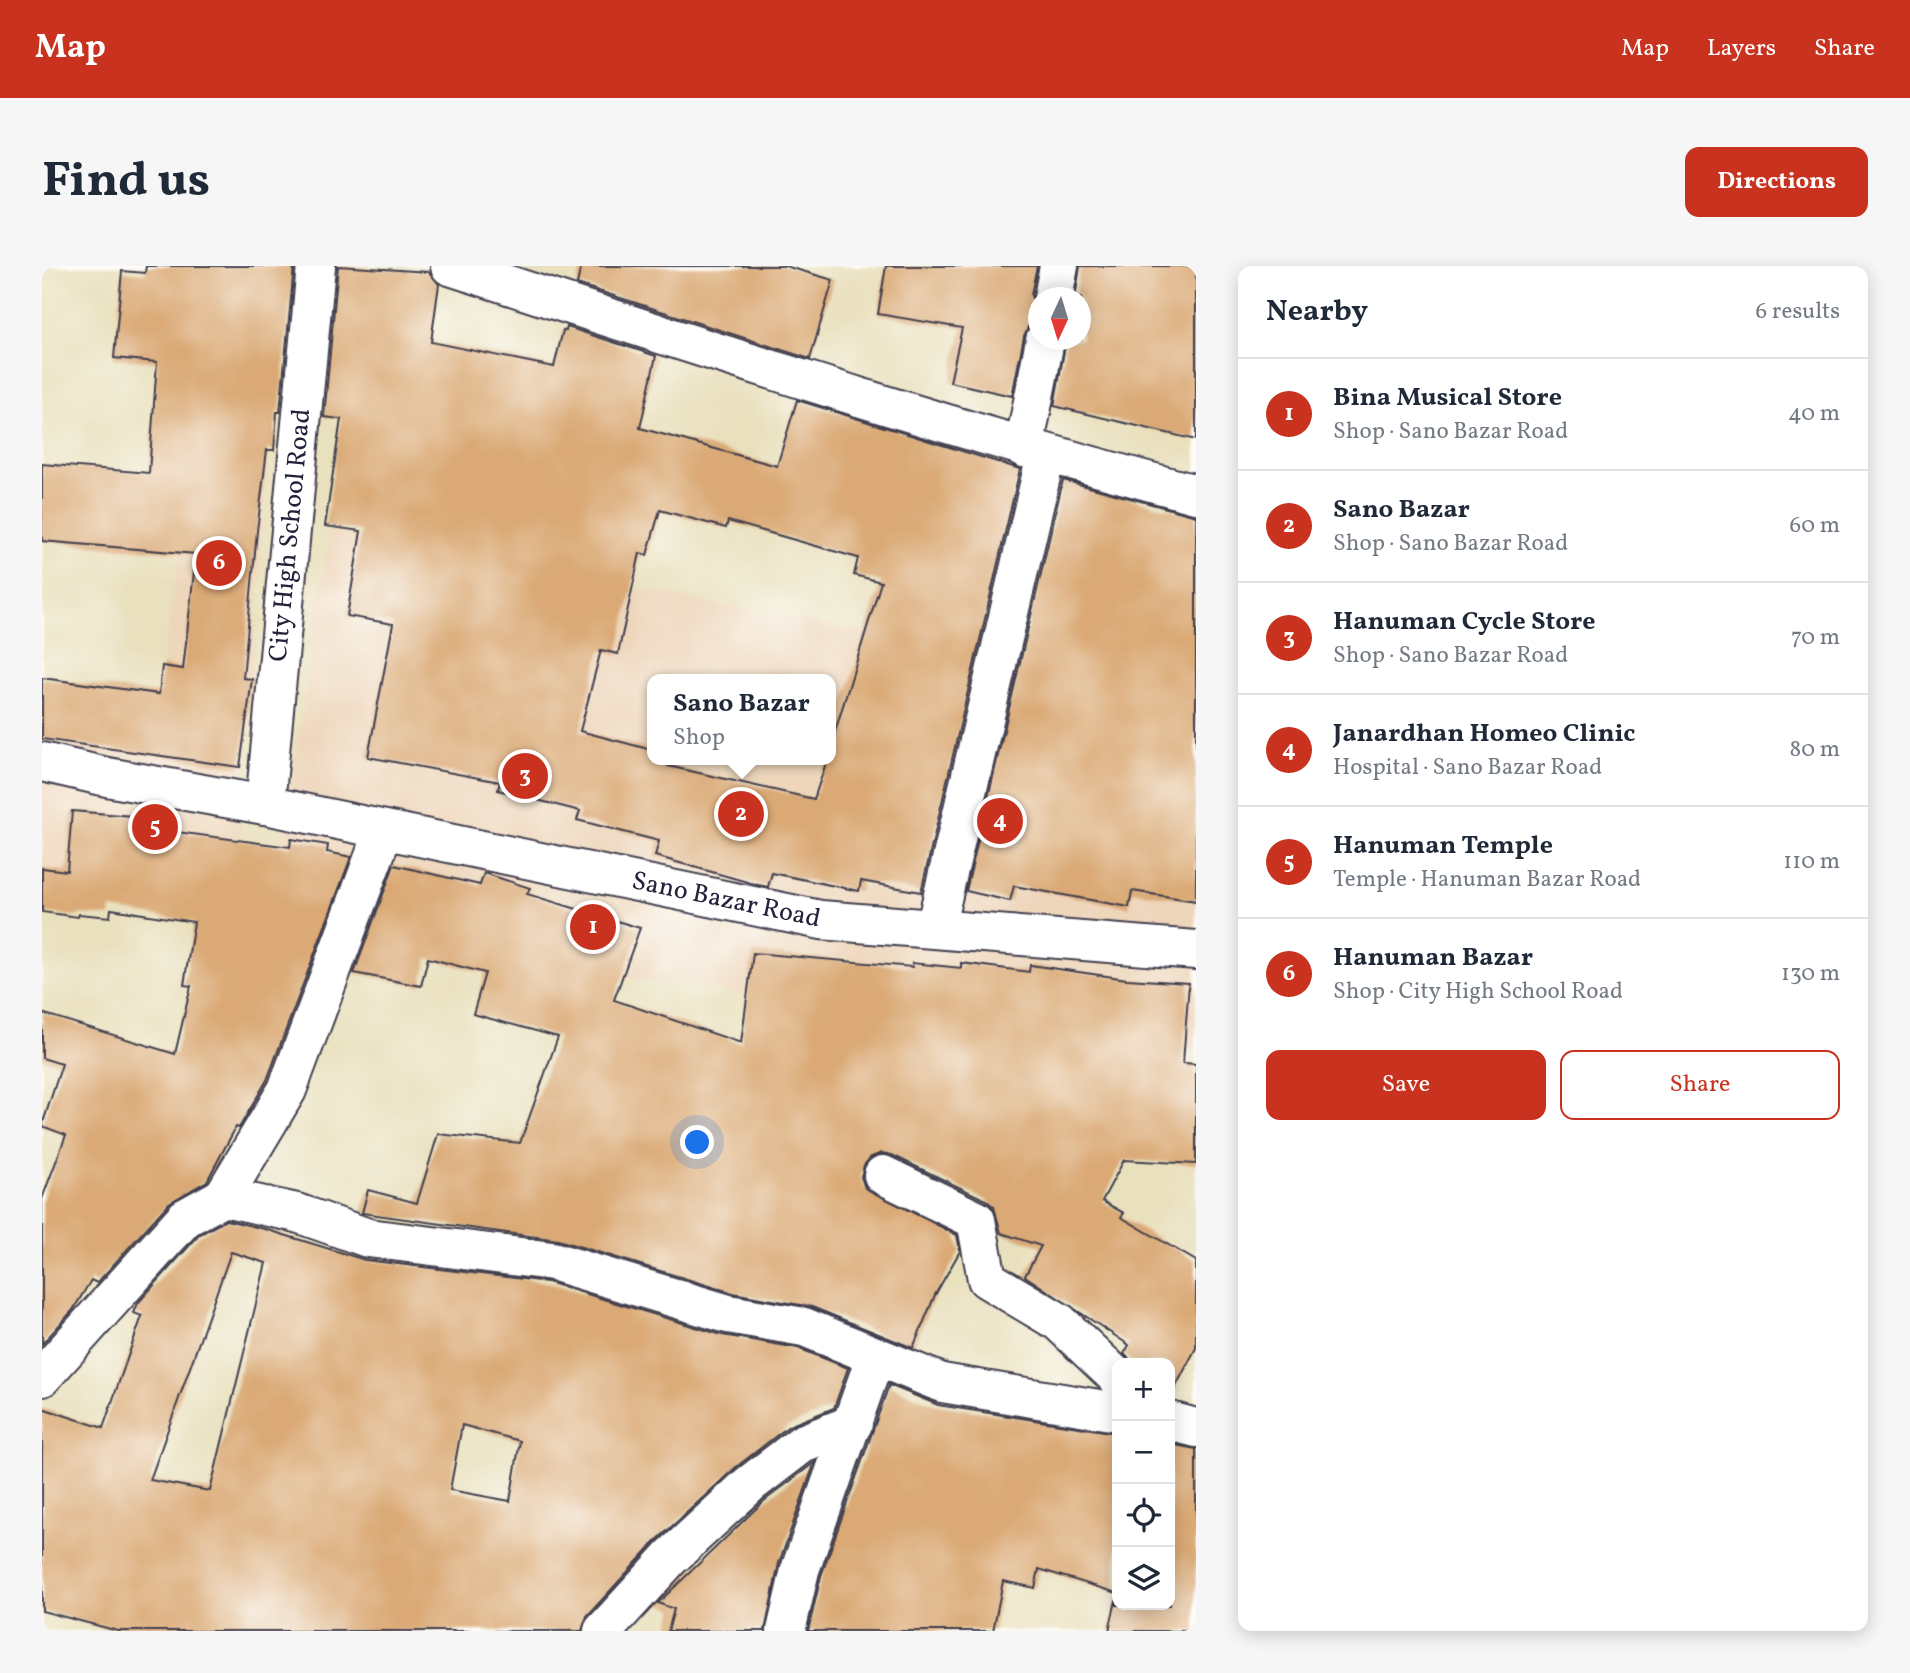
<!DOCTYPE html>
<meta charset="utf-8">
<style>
body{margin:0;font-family:Vollkorn,serif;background:#f6f6f7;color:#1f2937}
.controls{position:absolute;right:21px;bottom:21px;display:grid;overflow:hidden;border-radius:14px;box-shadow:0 4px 18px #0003}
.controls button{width:63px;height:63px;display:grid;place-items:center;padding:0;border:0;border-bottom:2px solid #e0e1e3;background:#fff;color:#1f2937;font:35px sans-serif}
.compass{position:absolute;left:986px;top:21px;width:63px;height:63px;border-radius:50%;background:#fff;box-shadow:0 4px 18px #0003;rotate:184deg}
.you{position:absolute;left:656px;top:877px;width:24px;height:24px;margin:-18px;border:5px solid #fff;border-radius:50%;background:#1a73e8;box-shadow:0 0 0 10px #1a73e833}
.badge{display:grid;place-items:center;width:46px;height:46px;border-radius:50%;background:#c8321e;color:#fff;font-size:23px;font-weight:700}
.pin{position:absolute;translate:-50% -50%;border:4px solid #fff;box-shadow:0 2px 7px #0006}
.popup{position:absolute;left:605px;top:408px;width:189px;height:91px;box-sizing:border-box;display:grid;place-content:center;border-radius:14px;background:#fff;filter:drop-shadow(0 2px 5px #0005);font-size:23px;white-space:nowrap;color:#747a83}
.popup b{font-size:26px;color:#1f2937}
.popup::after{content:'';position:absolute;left:50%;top:100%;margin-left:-14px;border:14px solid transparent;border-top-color:#fff}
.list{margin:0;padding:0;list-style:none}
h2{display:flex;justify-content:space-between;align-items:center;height:91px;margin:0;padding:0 28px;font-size:30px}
h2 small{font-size:23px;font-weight:400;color:#747a83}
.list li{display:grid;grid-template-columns:46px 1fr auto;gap:21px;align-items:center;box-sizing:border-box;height:112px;padding:0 28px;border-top:2px solid #e0e1e3}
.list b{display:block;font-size:26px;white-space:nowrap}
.list p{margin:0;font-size:23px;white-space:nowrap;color:#747a83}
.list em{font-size:23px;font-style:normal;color:#747a83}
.actions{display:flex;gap:14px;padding:21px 28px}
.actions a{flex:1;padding:16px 0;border:2px solid #c8321e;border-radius:14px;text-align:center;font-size:24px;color:#c8321e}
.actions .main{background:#c8321e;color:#fff}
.icon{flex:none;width:38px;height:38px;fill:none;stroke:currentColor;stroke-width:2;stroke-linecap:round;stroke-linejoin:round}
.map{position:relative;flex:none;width:1154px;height:1365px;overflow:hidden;border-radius:14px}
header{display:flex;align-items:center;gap:42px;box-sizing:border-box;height:98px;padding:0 35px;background:#c8321e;color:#fff}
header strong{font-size:33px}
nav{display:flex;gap:38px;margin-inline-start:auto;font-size:24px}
.intro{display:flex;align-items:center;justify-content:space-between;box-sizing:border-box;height:168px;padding:0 42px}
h1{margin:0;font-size:49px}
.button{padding:18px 32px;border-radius:14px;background:#c8321e;color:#fff;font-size:24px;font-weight:700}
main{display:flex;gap:42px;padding:0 42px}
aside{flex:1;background:#fff;border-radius:14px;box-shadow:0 4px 18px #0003}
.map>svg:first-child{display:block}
</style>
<header>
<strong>Map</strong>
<nav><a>Map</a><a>Layers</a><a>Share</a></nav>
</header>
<div class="intro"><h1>Find us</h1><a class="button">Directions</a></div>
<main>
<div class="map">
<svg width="1154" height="1365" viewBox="0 0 1154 1365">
<rect width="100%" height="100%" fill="#fdfcf7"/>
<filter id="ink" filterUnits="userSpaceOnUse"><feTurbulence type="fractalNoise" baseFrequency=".0143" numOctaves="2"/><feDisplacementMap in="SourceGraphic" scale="14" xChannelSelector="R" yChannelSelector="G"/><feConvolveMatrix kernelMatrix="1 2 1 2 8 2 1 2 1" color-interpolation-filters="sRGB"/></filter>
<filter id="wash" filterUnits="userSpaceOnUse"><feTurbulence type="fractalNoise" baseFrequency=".00686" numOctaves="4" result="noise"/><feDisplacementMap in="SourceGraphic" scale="28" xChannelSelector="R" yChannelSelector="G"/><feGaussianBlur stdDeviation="1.57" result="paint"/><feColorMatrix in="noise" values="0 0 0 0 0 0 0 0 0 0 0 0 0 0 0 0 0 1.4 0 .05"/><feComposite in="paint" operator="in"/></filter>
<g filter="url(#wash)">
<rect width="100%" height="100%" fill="#e9e0bd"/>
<g fill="#eed6bb" fill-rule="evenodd">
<path d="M 159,157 L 227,171 L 192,660 L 0,616 L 0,423 L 112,447 Z"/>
<path d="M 288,264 L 1154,430 L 1154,784 L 226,667 ZM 610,413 L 788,413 L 788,494 L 610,494 Z"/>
</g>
<g id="blocks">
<g fill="#daa975" fill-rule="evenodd">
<path d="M 104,0 L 252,0 L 238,146 L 235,146 L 232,184 L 225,184 L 215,265 L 201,412 L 210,413 L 198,501 L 0,473 L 0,412 L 117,428 L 120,400 L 141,403 L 154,288 L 0,275 L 0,198 L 107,207 L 115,96 L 72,92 L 80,5 L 103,7 Z"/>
<path d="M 296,0 L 387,6 L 397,18 L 389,76 L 512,101 L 521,64 L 524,65 L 525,61 L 614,90 L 598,162 L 735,200 L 755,134 L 978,203 L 879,626 L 819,615 L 817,625 L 730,607 L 726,621 L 716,619 L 613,590 L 617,575 L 535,554 L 538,545 L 456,524 L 458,516 L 326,491 L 351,358 L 305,350 L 319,265 L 283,260 L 299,153 L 282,151 ZM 618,244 L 684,262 L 686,255 L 816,292 L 812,309 L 839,316 L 788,482 L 788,494 L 785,494 L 772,533 L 626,500 L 628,494 L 610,494 L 610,484 L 538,465 L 559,384 L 576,388 L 598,287 L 605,289 Z"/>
<path d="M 539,0 L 743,0 L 791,14 L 768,93 L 535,18 Z"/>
<path d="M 844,0 L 995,0 L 989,29 L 997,53 L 987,59 L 982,70 L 970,130 L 908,116 L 920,62 L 836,48 Z"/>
<path d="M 1038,0 L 1154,0 L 1154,174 L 1012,140 L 1024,74 L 1039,74 L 1039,32 L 1033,32 Z"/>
<path d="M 1021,214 L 1154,250 L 1154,635 L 1090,625 L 1087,641 L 972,620 L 968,635 L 924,625 Z"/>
<path d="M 30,545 L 90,550 L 89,560 L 248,581 L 249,573 L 286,579 L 285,586 L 309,591 L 225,814 L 197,862 L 194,861 L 165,915 L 127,937 L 55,1017 L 49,1014 L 31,1044 L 0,1078 L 0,933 L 24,869 L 0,860 L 20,798 L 0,792 L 0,747 L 133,788 L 149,720 L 142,719 L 152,656 L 69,643 L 68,651 L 37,648 L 36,651 L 0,646 L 0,602 L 25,605 Z"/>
<path d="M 352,599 L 438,619 L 442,607 L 488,622 L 485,628 L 598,662 L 572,734 L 699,777 L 711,687 L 870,701 L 870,697 L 919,702 L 919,697 L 987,706 L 988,699 L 1085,713 L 1147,717 L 1141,797 L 1154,798 L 1154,898 L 1082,894 L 1060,935 L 1082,947 L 1079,951 L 1154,995 L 1154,1082 L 1132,1124 L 1128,1122 L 1128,1097 L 1091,1097 L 1082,1088 L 1087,1079 L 983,1010 L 999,980 L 959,967 L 952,941 L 944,934 L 850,889 L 840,887 L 829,891 L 822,899 L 819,911 L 823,922 L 915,969 L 918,985 L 893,1029 L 871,1082 L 770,1041 L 691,1027 L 516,974 L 320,947 L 326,924 L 375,937 L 396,868 L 478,877 L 516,771 L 431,748 L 443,707 L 386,692 L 379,720 L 312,707 Z"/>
<path d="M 184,954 L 223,963 L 323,994 L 505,1016 L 680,1069 L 756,1082 L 806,1102 L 792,1142 L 747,1160 L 693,1202 L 613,1276 L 545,1350 L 540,1365 L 76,1365 L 0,1345 L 0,1142 L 61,1162 L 100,1050 L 92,1047 L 96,1037 L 157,969 ZM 189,986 L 224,997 L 168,1225 L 108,1214 ZM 420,1159 L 478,1175 L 468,1235 L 408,1224 Z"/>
<path d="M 847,1119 L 896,1139 L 1075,1167 L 1075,1327 L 997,1303 L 993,1322 L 961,1315 L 951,1365 L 766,1365 L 779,1310 Z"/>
<path d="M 1128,1178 L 1154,1183 L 1154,1365 L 1067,1365 L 1075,1330 L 1075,1339 L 1128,1339 Z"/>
<path d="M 773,1196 L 737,1297 L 723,1365 L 626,1365 L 632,1343 L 616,1337 L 722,1235 Z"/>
</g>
</g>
</g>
<g filter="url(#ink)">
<use href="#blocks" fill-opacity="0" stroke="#403e4e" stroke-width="2"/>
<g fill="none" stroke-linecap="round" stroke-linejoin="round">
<defs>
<g id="street">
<path d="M 408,0 C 655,80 902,162 1154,228"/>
<path d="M 1011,32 L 1017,0"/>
<path d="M 982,182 L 1003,74"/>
<path d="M 893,663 L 1004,189"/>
<path d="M 841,909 L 934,954 L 945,1013 L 1017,1056 L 1075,1111"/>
<path d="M 181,931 L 245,824 L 342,564"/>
<path d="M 0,1111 L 143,952 L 181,931 L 255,947 L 326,972 L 510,995 L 686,1048 L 762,1061 L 900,1117 L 1075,1146"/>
<path d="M 1128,1155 L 1154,1162"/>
<path d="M 561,1365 L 629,1291 L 708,1218 L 760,1178 L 811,1158"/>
<path d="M 744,1365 L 758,1304 L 833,1092"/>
</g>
<g id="secondary">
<path id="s1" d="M 0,496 L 65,511 L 223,539 L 779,654 L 1154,684"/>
<path id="s2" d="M 223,539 L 274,0"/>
</g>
</defs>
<use href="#street" stroke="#403e4e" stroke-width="42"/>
<use href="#secondary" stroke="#403e4e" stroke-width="42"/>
<use href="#street" stroke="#fff" stroke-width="38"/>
<use href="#secondary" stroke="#fff" stroke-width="38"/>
</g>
</g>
<g text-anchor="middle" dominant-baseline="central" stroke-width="6" stroke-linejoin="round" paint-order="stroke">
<g font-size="26" fill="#22223b" stroke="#fdfcf7">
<text stroke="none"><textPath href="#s2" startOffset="271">City High School Road</textPath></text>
<text stroke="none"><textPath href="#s1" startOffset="698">Sano Bazar Road</textPath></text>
</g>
</g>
</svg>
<div class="controls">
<button>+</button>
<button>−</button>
<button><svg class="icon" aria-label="locate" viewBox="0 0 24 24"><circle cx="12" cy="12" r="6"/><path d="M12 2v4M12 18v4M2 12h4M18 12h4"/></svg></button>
<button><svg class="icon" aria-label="layers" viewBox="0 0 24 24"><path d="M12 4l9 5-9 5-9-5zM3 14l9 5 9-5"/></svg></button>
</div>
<svg class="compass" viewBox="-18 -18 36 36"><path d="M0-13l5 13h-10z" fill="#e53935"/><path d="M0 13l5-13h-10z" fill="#747a83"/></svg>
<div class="you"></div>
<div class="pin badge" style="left:551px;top:661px">1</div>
<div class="pin badge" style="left:699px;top:548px">2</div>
<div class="popup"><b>Sano Bazar</b>Shop</div>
<div class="pin badge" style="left:483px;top:510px">3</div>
<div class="pin badge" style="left:958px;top:555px">4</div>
<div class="pin badge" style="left:113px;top:561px">5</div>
<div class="pin badge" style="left:177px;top:297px">6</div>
</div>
<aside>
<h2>Nearby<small>6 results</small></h2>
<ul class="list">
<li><span class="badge">1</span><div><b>Bina Musical Store</b><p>Shop · Sano Bazar Road</p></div><em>40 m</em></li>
<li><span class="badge">2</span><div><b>Sano Bazar</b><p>Shop · Sano Bazar Road</p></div><em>60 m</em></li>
<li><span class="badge">3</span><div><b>Hanuman Cycle Store</b><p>Shop · Sano Bazar Road</p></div><em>70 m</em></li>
<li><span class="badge">4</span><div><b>Janardhan Homeo Clinic</b><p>Hospital · Sano Bazar Road</p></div><em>80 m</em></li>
<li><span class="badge">5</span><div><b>Hanuman Temple</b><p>Temple · Hanuman Bazar Road</p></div><em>110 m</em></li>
<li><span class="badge">6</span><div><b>Hanuman Bazar</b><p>Shop · City High School Road</p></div><em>130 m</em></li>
</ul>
<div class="actions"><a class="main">Save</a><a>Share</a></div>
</aside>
</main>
